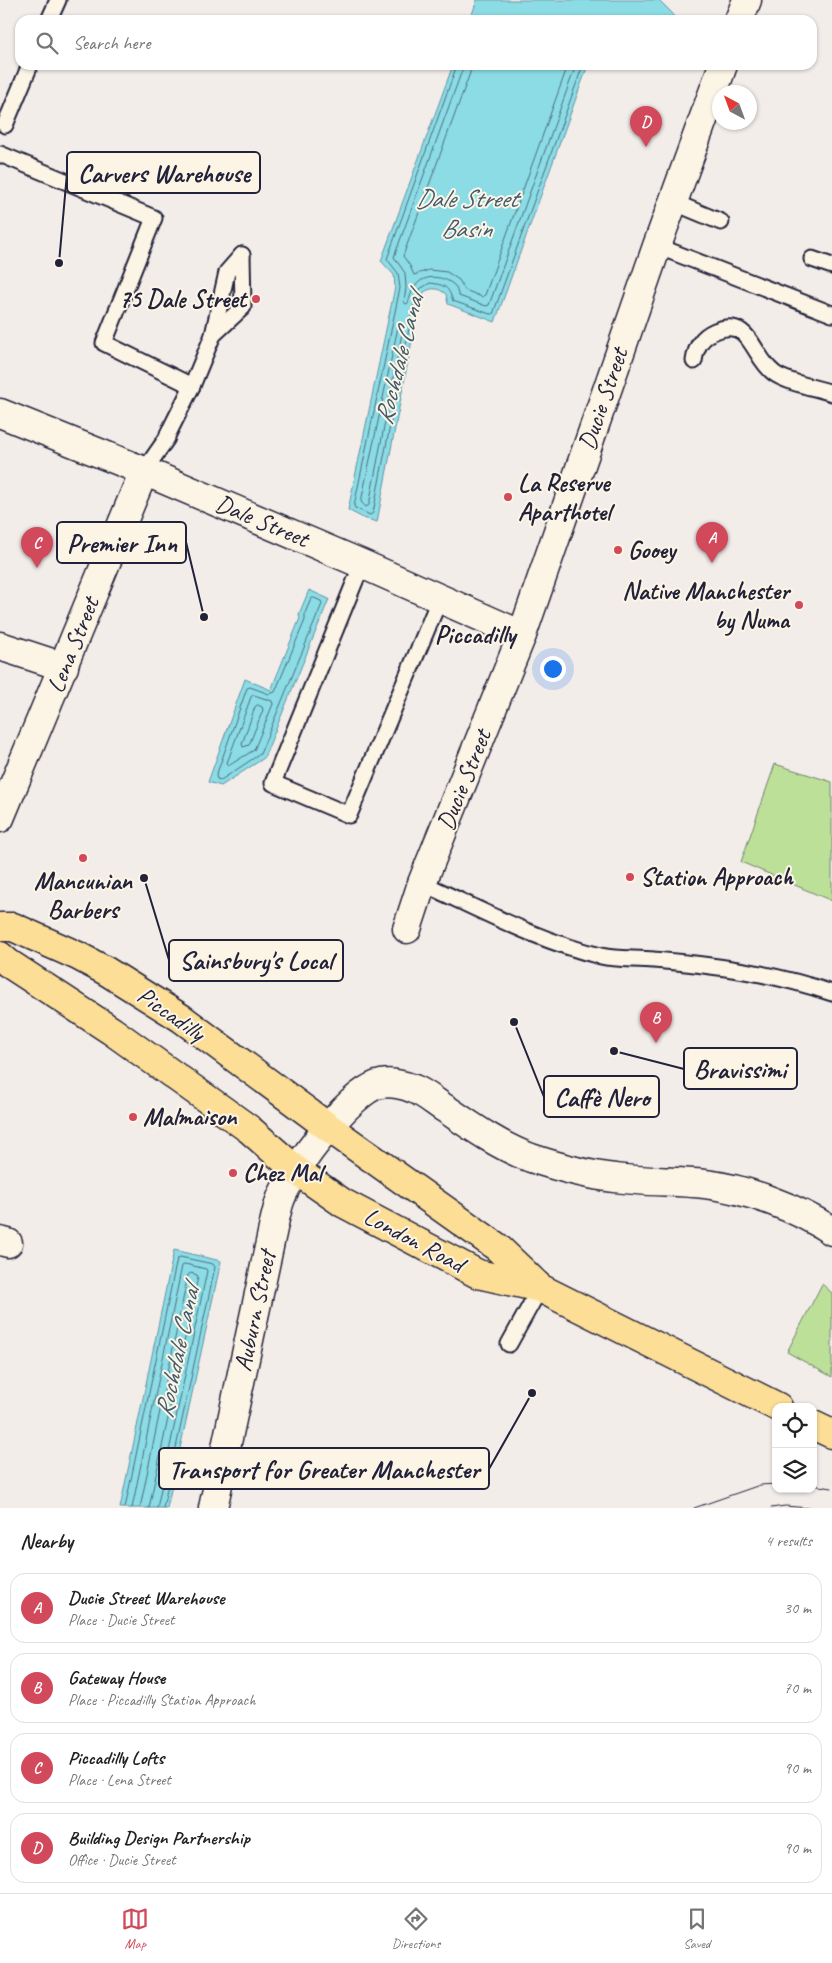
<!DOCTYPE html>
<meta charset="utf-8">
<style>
body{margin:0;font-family:Caveat,sans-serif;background:#f6f6f6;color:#222}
.controls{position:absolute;right:15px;bottom:15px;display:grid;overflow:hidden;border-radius:10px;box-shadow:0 1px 4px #0004}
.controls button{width:45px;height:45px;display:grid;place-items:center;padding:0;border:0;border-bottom:1px solid #e0e0e0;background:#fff;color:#222;font:25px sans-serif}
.compass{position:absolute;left:712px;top:85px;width:45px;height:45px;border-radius:50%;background:#fff;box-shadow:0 1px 4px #0004;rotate:319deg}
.you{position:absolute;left:552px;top:668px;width:18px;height:18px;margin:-12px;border:4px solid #fff;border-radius:50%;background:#1a73e8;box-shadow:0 0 0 8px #1a73e833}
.badge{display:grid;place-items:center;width:32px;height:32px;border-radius:50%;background:#d1495b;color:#fff;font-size:16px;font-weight:700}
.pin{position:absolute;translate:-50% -41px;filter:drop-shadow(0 1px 2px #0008)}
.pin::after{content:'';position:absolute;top:26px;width:18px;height:15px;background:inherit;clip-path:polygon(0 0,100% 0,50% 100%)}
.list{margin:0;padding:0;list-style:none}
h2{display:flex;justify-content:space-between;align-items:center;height:65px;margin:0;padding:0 20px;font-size:21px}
h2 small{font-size:16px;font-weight:400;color:#767676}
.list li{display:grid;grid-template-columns:32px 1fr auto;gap:15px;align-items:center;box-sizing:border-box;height:70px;margin:0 10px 10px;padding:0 10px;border:1px solid #e0e0e0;border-radius:15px}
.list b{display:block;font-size:19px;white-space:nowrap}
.list p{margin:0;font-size:16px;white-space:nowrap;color:#767676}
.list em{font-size:16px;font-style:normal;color:#767676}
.icon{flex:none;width:28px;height:28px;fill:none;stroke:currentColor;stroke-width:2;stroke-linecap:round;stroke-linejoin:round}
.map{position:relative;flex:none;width:832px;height:1508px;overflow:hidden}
.search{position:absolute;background:#fff;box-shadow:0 1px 4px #0004;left:15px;right:15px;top:15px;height:55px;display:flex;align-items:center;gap:12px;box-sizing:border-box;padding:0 18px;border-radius:15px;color:#767676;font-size:19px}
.sheet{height:385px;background:#fff}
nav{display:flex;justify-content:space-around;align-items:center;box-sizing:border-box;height:70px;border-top:1px solid #e0e0e0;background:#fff;font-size:14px;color:#767676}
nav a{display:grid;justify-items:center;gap:2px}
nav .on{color:#d1495b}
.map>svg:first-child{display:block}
</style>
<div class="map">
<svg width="832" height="1508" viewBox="0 0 832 1508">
<rect width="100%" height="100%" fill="#f3edea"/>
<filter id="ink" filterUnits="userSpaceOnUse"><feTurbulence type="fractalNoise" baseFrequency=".02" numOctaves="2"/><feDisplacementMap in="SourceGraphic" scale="10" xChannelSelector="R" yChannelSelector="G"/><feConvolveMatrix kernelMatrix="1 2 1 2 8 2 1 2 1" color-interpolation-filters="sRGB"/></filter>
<g filter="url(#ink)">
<g fill="#bde099" stroke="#70816a">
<path d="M 775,764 L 832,782 L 832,901 L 741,862 Z"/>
<path d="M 822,1284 L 832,1293 L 832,1377 L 787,1352 Z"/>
</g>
<g fill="#8bdce5" stroke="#6192a1">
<path d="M 477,0 L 659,0 L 674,15 L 666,20 L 470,20 Z"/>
<path d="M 453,65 L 588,65 L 495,322 L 448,304 L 446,294 C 438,288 433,287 424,292 L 418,309 L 377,522 L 363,518 L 348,510 L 395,287 L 394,275 L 381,261 Z"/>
<path d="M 309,590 L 329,599 L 264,758 L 221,786 L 208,782 L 245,679 L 271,690 L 300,618 L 299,614 Z"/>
<path d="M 174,1250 L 221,1261 L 167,1508 L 120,1508 Z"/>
</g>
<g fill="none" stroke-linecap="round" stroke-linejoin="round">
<g stroke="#4c6c7f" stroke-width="1">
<path d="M 457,65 L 387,259 L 398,273 L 400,288 L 354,506 L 355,508 L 370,515 L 373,513 L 413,308 L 420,289 L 430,283 C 446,285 448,287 453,301 L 490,314 L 493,314 L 583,65"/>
<path d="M 464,65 L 394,257 L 405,273 L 406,288 L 404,302 L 406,304 L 408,303 C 410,297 412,289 417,284 C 426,274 444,276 454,285 C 457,288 457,293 459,296 L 486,306 L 489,305 L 576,65"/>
<path d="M 471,65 L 470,73 L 403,256 L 410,266 L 414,275 L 429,270 L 447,272 L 459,280 L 465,290 L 482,297 L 485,295 L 568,65"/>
<path d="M 401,325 L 403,328 L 369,505 L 366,507 L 361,502 L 398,327 Z"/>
<path d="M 314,598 L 321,601 L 322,604 L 260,754 L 221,780 L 217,779 L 216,776 L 247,688 L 250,687 L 269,694 L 275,692 L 305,620 L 305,613 L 311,599 Z"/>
<path d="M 254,695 L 272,701 L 273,704 L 254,750 L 228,766 L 227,763 L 251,697 Z"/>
<path d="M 258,705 L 262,707 L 263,710 L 249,745 L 243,747 L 242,744 L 255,707 Z"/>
<path d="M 125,1508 L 177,1259 L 180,1257 L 213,1264 L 215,1267 L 163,1508"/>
<path d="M 132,1508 L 182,1266 L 185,1264 L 206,1269 L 207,1271 L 157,1508"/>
<path d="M 140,1508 L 188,1275 L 191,1273 L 197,1275 L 198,1277 L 149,1508"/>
</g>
<defs>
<g id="service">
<path d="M 49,20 L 58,0"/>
<path d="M 5,125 L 30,65"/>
<path d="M 0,154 L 154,218 L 104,343 L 192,386"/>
<path d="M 673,202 L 721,222"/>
<path d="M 657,246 L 832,314"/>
<path d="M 812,259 L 832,266"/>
<path d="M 213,335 L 243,307 L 242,255"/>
<path d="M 694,361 C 696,347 701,337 715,331 C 751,316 752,357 774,373 C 785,382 817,388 832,393"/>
<path d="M 168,434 L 192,386 L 213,335 L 227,272 L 242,255"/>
<path d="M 144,471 L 167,438"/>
<path d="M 362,564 L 273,783 L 349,815 L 440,598"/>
<path d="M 422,883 C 479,909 540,942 601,956 C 618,960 637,958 654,960 C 714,965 774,973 832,993"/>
<path d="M 509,1344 L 540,1288"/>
</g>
<g id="minor">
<path d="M 739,20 L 747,0"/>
<path d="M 0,413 L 144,471 L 362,564 L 522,635"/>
<path d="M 0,646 L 64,667"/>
<path d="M 0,818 L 144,471"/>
<path d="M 407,929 L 422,883 L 522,635 L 657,246 L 723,65"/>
<path d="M 0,1241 L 8,1243"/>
<path d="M 213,1508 L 275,1219 C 277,1212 278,1205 281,1198 C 291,1171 352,1088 381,1084 C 391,1082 405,1085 414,1089 C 425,1093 436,1103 446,1109 C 472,1127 501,1147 531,1158 C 558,1167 586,1175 615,1178 C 645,1182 675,1181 705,1184 C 747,1189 797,1208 832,1231"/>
</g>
<g id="primary">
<path d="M 0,927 L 13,927 L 78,956 L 106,971 L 181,1018 L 328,1127 L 497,1247 L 540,1288"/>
<path d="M 0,956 L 8,963 L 112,1031 L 249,1129 L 297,1171 L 343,1203 L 478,1274 L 540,1288 L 778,1407"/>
<path d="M 813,1425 L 832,1434"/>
</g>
</defs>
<use href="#service" stroke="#22223b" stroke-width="19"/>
<use href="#minor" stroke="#22223b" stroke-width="31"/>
<use href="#primary" stroke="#22223b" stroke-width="31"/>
<use href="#service" stroke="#fcf5e5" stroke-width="15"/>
<use href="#minor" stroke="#fcf5e5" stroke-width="28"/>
<use href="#primary" stroke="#fdde96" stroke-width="28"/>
<g stroke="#22223b" stroke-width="1">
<path d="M 813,1485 L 832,1488"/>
<path d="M 694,1508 L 760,1485 L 776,1484"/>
<path d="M 771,1508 L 785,1506 L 809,1508"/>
</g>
</g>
</g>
<g fill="#d1495b" stroke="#fcf5e5" stroke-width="2">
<circle cx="256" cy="299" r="5"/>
<circle cx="508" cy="497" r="5"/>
<circle cx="618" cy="550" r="5"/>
<circle cx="799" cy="605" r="5"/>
<circle cx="83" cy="858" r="5"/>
<circle cx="630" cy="877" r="5"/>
<circle cx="133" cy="1117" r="5"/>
<circle cx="233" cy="1173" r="5"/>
</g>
<g text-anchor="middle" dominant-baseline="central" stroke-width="4" stroke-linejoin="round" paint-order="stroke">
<g font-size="25" font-weight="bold" fill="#22223b" stroke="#fcf5e5" text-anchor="start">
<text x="246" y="299" text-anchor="end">75 Dale Street</text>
<text x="518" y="483">La Reserve<tspan x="518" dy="29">Aparthotel</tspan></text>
<text x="628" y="550">Gooey</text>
<text x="789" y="591" text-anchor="end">Native Manchester<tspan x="789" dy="29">by Numa</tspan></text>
<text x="640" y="877">Station Approach</text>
<text x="83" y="881" text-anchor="middle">Mancunian<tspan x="83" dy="29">Barbers</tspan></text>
<text x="143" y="1117">Malmaison</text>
<text x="243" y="1173">Chez Mal</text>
</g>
<g font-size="25" fill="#22223b" stroke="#fcf5e5">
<text transform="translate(603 399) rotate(-71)">Ducie Street</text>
<text transform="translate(262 521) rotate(23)">Dale Street</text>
<text transform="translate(73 645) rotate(-68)">Lena Street</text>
<text transform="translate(464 780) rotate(-68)">Ducie Street</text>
<text transform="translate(171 1014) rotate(35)">Piccadilly</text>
<text transform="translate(414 1240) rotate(28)">London Road</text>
<text transform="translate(255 1311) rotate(-78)">Auburn Street</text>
</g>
<g font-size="26" font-style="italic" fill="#425a6e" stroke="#fcf5e5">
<text x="466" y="198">Dale Street<tspan x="466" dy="30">Basin</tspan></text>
<text transform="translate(399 359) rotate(-76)">Rochdale Canal</text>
<text transform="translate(177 1352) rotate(-78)">Rochdale Canal</text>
</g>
<g font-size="26" font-weight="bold" fill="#22223b" stroke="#fcf5e5">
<text x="475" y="634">Piccadilly</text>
</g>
</g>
<path fill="none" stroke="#22223b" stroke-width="2" d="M59 263L67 173M204 617L186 542M144 878L169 960M614 1051L684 1069M514 1022L544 1097M532 1393L489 1469"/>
<g fill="#22223b" stroke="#fcf5e5" stroke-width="2">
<circle cx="59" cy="263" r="5"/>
<circle cx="204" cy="617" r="5"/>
<circle cx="144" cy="878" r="5"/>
<circle cx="614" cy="1051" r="5"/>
<circle cx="514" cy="1022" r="5"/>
<circle cx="532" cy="1393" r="5"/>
</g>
<g fill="#fcf5e5" stroke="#22223b" stroke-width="2">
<rect x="67" y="152" width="193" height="41" rx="5"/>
<rect x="57" y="522" width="129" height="41" rx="5"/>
<rect x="169" y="940" width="174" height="41" rx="5"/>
<rect x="684" y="1048" width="113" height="41" rx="5"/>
<rect x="544" y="1076" width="115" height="41" rx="5"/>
<rect x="159" y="1448" width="330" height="41" rx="5"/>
</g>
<g font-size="26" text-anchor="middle" font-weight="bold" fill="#22223b">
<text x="164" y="182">Carvers Warehouse</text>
<text x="122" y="552">Premier Inn</text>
<text x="256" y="969">Sainsbury's Local</text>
<text x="740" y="1078">Bravissimi</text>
<text x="602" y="1106">Caffè Nero</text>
<text x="324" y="1478">Transport for Greater Manchester</text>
</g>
</svg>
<div class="controls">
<button><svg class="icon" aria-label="locate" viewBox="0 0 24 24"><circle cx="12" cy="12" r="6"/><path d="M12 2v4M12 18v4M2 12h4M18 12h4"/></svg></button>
<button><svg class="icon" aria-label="layers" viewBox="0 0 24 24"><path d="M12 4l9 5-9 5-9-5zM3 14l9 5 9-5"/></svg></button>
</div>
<svg class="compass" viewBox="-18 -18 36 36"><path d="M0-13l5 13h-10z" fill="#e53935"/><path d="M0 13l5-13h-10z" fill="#767676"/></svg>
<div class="you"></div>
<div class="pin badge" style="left:712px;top:563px">A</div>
<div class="pin badge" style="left:656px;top:1043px">B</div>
<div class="pin badge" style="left:37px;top:568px">C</div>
<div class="pin badge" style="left:646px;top:147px">D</div>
<div class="search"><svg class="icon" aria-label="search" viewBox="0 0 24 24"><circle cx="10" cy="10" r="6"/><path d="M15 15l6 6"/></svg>Search here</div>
</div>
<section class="sheet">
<h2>Nearby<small>4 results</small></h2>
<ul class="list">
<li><span class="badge">A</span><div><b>Ducie Street Warehouse</b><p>Place · Ducie Street</p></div><em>30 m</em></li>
<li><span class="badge">B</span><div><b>Gateway House</b><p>Place · Piccadilly Station Approach</p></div><em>70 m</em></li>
<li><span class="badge">C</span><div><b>Piccadilly Lofts</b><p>Place · Lena Street</p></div><em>90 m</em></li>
<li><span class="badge">D</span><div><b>Building Design Partnership</b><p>Office · Ducie Street</p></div><em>90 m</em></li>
</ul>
</section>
<nav>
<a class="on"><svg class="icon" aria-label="map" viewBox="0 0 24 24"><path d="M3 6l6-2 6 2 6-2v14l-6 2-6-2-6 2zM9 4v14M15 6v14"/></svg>Map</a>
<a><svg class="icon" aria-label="directions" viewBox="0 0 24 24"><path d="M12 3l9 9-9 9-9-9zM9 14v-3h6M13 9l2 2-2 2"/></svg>Directions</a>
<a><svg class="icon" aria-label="saved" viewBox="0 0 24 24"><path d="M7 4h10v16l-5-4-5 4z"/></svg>Saved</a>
</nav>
